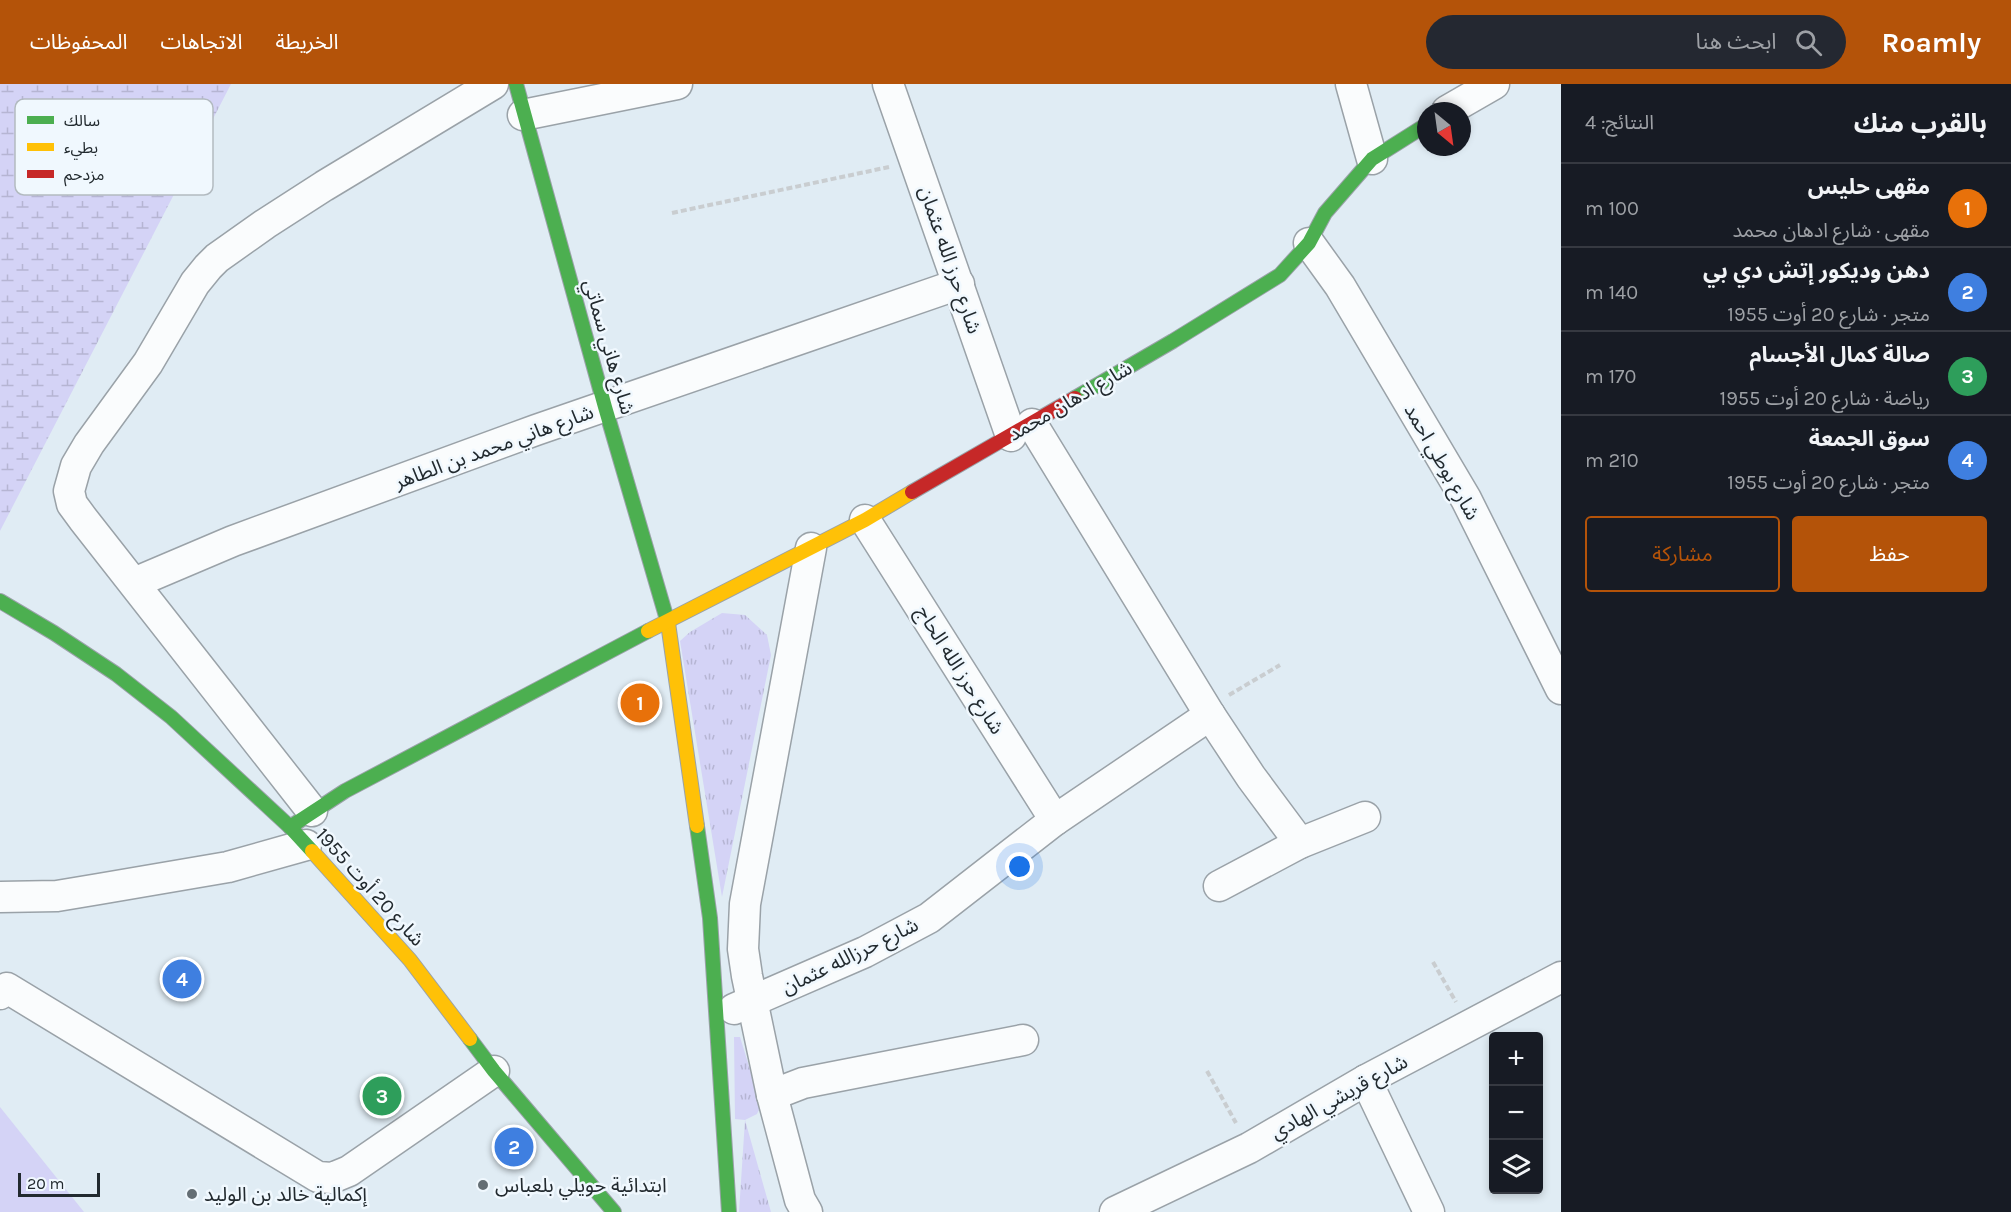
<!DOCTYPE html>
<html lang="ar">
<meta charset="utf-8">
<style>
body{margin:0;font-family:Karla,"Noto Sans Arabic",sans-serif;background:#242831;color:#f1f3f6;direction:rtl}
.controls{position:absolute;right:18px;bottom:18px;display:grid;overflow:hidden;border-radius:6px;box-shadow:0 3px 9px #0003}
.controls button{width:54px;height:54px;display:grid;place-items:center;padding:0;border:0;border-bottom:2px solid #363941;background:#171b24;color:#f1f3f6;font:30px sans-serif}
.compass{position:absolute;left:1417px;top:18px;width:54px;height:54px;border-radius:50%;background:#171b24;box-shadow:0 3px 9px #0003;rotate:151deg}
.scale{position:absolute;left:18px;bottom:15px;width:82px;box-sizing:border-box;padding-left:6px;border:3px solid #222a2f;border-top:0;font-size:16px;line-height:21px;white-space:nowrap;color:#222a2f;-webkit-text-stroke:4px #f0f8fe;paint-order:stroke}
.you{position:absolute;left:1020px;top:783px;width:21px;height:21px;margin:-15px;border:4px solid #fff;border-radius:50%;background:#1a73e8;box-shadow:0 0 0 9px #1a73e833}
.badge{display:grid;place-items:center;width:39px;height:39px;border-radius:50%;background:#b45309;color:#fff;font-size:20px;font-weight:700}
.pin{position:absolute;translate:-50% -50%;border:3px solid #fff;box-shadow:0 2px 6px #0006}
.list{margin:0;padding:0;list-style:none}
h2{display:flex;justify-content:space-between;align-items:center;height:78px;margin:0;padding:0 24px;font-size:26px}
h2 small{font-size:20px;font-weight:400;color:#9ea1a6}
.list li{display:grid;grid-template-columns:39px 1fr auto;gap:18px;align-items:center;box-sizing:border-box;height:84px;padding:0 24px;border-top:2px solid #363941}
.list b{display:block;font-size:22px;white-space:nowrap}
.list p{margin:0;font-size:20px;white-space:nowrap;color:#9ea1a6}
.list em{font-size:20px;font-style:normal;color:#9ea1a6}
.actions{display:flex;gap:12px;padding:18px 24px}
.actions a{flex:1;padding:14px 0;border:2px solid #b45309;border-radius:6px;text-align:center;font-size:21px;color:#b45309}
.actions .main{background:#b45309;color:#fff}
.icon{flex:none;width:33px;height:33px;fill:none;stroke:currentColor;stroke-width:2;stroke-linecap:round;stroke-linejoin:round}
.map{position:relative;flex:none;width:1561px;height:1128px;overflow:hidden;direction:ltr}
header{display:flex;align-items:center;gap:36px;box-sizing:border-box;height:84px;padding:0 30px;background:#b45309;color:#fff}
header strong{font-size:28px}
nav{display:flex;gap:33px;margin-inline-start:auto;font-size:21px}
.search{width:420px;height:54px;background:#242831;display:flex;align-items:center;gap:15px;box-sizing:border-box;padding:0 21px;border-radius:33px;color:#9ea1a6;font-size:22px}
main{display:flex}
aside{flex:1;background:#171b24}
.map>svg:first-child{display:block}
</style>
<header>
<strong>Roamly</strong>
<div class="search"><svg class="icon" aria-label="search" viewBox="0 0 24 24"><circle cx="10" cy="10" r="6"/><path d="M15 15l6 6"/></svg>ابحث هنا</div>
<nav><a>الخريطة</a><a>الاتجاهات</a><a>المحفوظات</a></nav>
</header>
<main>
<aside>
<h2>بالقرب منك<small>النتائج: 4</small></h2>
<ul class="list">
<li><span class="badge" style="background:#e8710a">1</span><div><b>مقهى حليس</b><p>مقهى · شارع ادهان محمد</p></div><em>100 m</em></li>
<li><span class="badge" style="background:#3f7fe0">2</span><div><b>دهن وديكور إتش دي بي</b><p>متجر · شارع 20 أوت 1955</p></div><em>140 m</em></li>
<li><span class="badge" style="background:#2e9e5b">3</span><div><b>صالة كمال الأجسام</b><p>رياضة · شارع 20 أوت 1955</p></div><em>170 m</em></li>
<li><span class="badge" style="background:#3f7fe0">4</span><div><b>سوق الجمعة</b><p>متجر · شارع 20 أوت 1955</p></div><em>210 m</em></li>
</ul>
<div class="actions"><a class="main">حفظ</a><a>مشاركة</a></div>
</aside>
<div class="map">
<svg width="1561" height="1128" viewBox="0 0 1561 1128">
<defs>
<pattern id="grass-tufts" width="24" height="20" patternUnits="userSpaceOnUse" patternTransform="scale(1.5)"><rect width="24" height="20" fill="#d4d3f6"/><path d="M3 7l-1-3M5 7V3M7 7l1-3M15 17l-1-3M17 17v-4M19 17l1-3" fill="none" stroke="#b6b5d3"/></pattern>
<pattern id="wetland-marsh" width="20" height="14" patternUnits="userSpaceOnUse" patternTransform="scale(1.5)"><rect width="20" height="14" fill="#d4d3f6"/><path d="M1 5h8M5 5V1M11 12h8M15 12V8" fill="none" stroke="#b6b5d3"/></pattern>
</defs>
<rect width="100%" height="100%" fill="#e0ecf4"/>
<g fill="url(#grass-tufts)">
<path d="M 722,529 L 745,531 L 767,551 L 771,571 L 722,813 L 680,557 L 690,548 Z"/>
<path d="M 734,953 L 740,953 L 761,1021 L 757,1030 L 745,1036 L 771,1128 L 739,1128 L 745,1036 L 735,1035 Z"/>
</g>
<path fill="url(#wetland-marsh)" d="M 0,0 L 231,0 L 0,447 Z"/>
<path fill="#d4d3f6" d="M 0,1023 L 84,1128 L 0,1128 Z"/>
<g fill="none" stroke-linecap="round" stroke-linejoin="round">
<defs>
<g id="street">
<path d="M 888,0 L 1011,352"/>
<path d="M 1351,0 L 1372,75"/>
<path d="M 1447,27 L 1494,0"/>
<path d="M 523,31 L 677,0"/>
<path d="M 1309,159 L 1340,202 L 1466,415 L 1561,605"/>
<path d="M 1032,340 L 1210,631 L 1251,693 L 1300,759"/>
<path d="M 865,436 L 1055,736"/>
<path d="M 134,499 L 233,457 L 536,346 L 959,200"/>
<path d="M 312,727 L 83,435 L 72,420 L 69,407 L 76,382 L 89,360 L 148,279 L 195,199 L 208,183 L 217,174 L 265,140 L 324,102 L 493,0"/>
<path d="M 1219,802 L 1300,759 L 1365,733"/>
<path d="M 0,813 L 57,812 L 99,805 L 228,783 L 306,761"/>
<path d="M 0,910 L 7,904 L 318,1093 L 332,1094 L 349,1087 L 494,987"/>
<path d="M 734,925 L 865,868 L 929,834 L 1055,736 L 1210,631"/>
<path d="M 1366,996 L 1429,1128"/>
<path d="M 772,1011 L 803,999 L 1023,956"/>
<path d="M 807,1128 L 800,1116 L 772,1011 L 747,892 L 743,865 L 745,820 L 811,464"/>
<path d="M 1115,1128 L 1249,1064 L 1366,996 L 1561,893"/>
</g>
<g id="fast">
<path d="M 516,0 L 605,323 L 668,539"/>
<path d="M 1075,314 L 1173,257 L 1280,191 L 1309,159 L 1325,129 L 1372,75 L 1426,41"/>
<path d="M 0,517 L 54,549 L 116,590 L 171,633 L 290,743 L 312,767"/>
<path d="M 697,742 L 710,834 L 729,1128"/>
<path d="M 290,743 L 345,707 L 648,547"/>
<path d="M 470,955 L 494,987 L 614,1128"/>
</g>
<g id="slow">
<path d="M 668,539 L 697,742"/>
<path d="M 648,547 L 865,436 L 912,408"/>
<path d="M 312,767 L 410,876 L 470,955"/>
</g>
<path id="jam" d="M 912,408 L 1075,314"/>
</defs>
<use href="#street" stroke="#9aa2a8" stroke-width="33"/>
<use href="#fast" stroke="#9aa2a8" stroke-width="16"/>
<use href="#slow" stroke="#9aa2a8" stroke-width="16"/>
<use href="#jam" stroke="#9aa2a8" stroke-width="16"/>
<g stroke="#c9cdd0" stroke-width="4" stroke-dasharray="6 3" stroke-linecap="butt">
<path d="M 672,129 L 889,83"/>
<path d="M 1229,611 L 1280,581"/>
<path d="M 1433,878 L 1456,918"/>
<path d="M 1207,987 L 1236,1039"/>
</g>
<use href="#street" stroke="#fafcfd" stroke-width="30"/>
<use href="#fast" stroke="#4caf50" stroke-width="14"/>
<use href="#slow" stroke="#ffc107" stroke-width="14"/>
<use href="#jam" stroke="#c62828" stroke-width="14"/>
</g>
<g fill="#646e74" stroke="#f0f8fe" stroke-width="2">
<circle cx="483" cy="1101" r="6"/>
<circle cx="192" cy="1110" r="6"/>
</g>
<g text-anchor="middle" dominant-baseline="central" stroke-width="5" stroke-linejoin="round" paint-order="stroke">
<g font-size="20" fill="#222a2f" stroke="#f0f8fe">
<text transform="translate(950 176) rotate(71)">شارع حرز الله عثمان</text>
<text transform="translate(609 263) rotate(74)">شارع هاني سماتي</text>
<text transform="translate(1070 317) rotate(-30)">شارع ادهان محمد</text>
<text transform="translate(494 363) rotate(-20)">شارع هاني محمد بن الطاهر</text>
<text transform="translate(1442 378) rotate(60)">شارع بوطي احمد</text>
<text transform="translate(960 586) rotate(58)">شارع حرز الله الحاج</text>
<text transform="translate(370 803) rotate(48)">شارع 20 أوت 1955</text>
<text transform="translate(850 872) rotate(-26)">شارع حرزالله عثمان</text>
<text transform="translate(1339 1013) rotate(-29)">شارع قريشي الهادي</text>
</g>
<g font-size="20" fill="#222a2f" stroke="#f0f8fe" text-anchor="start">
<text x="495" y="1101">ابتدائية حويلي بلعباس</text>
<text x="204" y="1110">إكمالية خالد بن الوليد</text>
</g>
</g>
<rect x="15" y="15" width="198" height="96" rx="9" fill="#f0f8fe" stroke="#b2bac0" stroke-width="1.5"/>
<rect x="27" y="32" width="27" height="8" fill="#4caf50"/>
<rect x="27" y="59" width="27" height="8" fill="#ffc107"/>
<rect x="27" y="86" width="27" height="8" fill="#c62828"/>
<g font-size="16" fill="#222a2f">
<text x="64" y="42">سالك</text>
<text x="64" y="69">بطيء</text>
<text x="64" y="96">مزدحم</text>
</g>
</svg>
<div class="controls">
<button>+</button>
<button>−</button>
<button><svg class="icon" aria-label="layers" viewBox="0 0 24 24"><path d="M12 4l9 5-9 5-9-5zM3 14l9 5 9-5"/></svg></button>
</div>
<svg class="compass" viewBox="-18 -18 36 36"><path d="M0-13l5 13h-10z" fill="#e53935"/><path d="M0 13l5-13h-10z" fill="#9ea1a6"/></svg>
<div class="scale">20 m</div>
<div class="you"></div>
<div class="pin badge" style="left:640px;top:619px;background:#e8710a">1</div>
<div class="pin badge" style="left:514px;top:1063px;background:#3f7fe0">2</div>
<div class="pin badge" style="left:382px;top:1012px;background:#2e9e5b">3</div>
<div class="pin badge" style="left:182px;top:895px;background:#3f7fe0">4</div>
</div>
</main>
